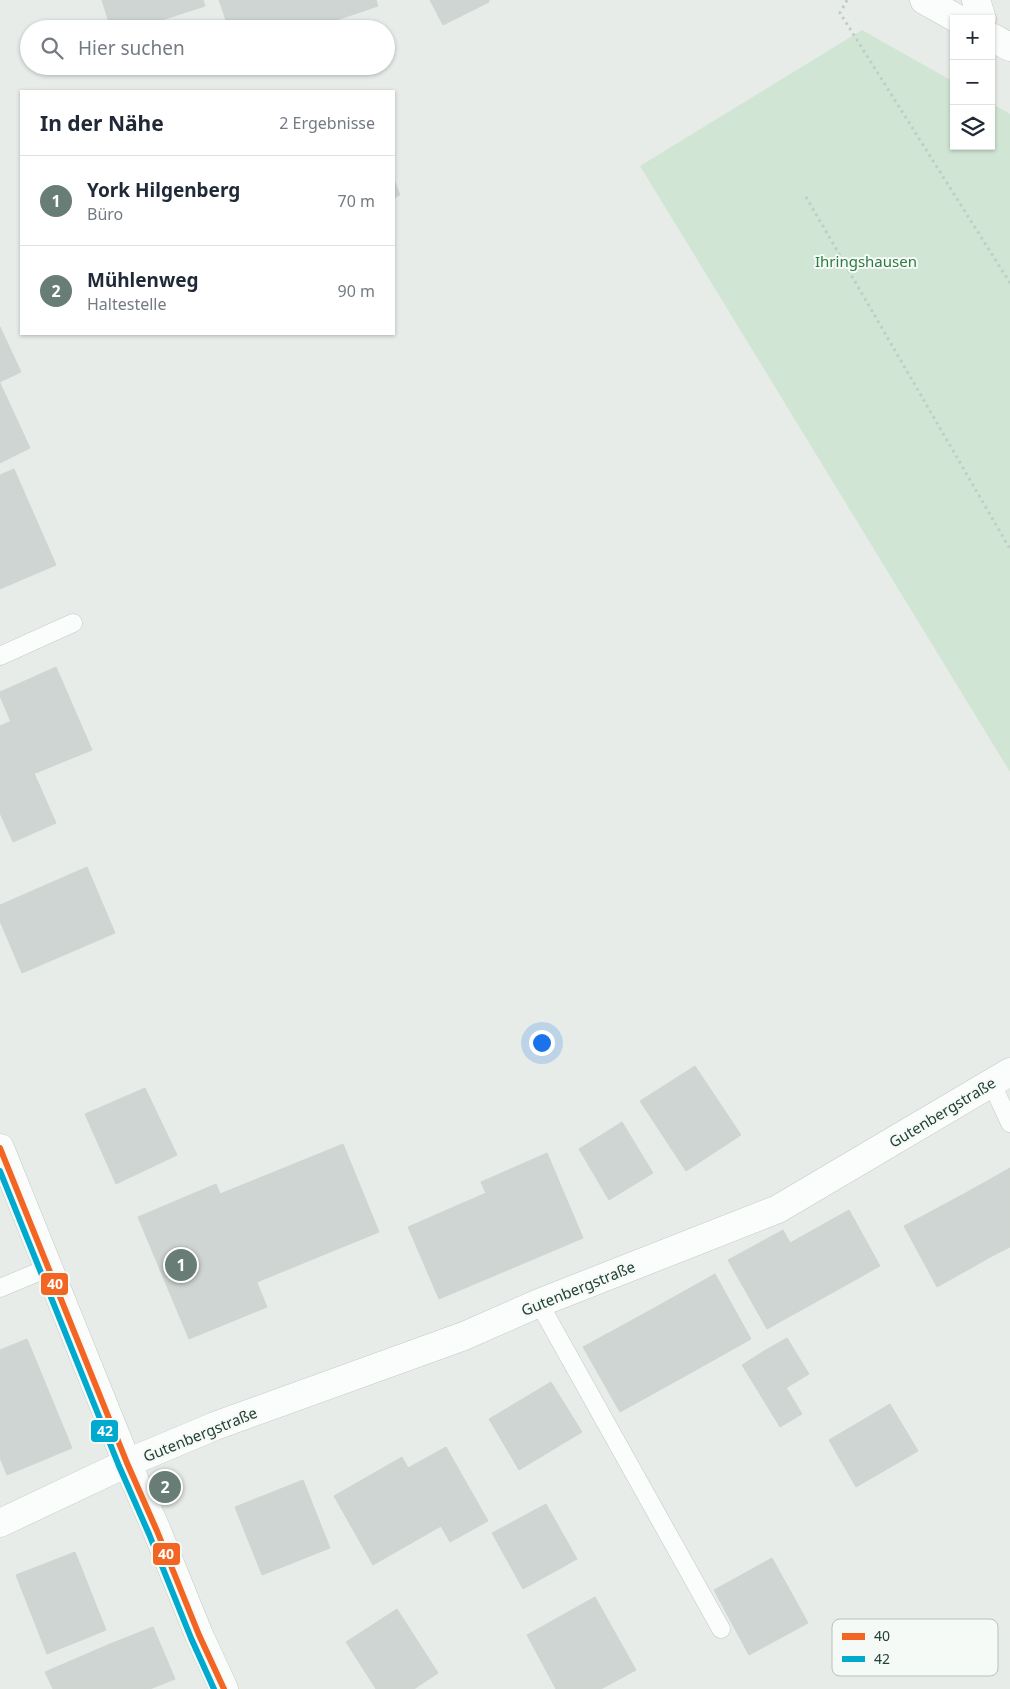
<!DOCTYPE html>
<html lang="de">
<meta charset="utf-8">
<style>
body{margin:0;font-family:"Noto Sans",sans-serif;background:#f2f2f3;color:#1f2937}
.controls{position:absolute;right:15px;top:15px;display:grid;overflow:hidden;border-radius:0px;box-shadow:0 1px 4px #0004}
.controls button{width:45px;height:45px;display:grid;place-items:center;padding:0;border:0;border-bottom:1px solid #e0e1e3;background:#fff;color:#1f2937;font:25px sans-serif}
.you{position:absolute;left:541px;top:1042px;width:18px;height:18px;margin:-12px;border:4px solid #fff;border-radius:50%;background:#1a73e8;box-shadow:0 0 0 8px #1a73e833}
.badge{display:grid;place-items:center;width:32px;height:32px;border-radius:50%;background:#687d75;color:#fff;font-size:16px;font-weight:700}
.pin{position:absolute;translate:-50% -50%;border:2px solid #fff;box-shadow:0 1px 5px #0006}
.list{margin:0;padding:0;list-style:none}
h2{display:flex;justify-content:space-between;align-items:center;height:65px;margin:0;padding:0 20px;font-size:21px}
h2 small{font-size:16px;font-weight:400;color:#747a83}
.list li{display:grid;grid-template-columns:32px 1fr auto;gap:15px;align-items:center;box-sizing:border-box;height:90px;padding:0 20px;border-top:1px solid #e0e1e3}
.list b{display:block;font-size:19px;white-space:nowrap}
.list p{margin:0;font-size:16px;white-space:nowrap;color:#747a83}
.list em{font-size:16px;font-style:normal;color:#747a83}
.icon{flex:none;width:28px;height:28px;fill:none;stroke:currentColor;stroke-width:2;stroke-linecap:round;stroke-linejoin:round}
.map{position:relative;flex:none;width:1010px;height:1689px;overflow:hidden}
.search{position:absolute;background:#fff;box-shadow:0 1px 4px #0004;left:20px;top:20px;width:375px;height:55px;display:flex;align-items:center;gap:12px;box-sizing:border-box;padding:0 18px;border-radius:28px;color:#747a83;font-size:19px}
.panel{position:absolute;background:#fff;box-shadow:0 1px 4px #0004;left:20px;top:90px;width:375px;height:245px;border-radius:0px}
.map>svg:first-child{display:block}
</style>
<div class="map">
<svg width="1010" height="1689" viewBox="0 0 1010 1689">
<rect width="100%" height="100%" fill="#e7ece9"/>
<path fill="#d0e5d4" d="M 862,30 L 954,82 L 954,146 L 991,146 L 991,103 L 1010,114 L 1010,772 L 640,166 Z"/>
<g fill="#cfd5d2" stroke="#d0d5d2">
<path d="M 102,0 L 203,0 L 205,6 L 134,29 L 111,29 Z"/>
<path d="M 219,0 L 376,0 L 378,6 L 310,29 L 229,29 Z"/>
<path d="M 430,0 L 489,0 L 489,2 L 443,25 Z"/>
<path d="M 394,180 L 400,195 L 394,198 Z"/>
<path d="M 0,327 L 21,372 L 0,382 Z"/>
<path d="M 0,383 L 30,448 L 0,463 Z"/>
<path d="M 14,469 L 56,565 L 0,589 L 0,475 Z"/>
<path d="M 56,667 L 92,750 L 33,774 L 0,696 L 0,692 Z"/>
<path d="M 11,721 L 56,823 L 13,842 L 0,813 L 0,726 Z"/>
<path d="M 87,867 L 115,933 L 22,973 L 0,921 L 0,905 Z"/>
<path d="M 695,1066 L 741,1135 L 686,1171 L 640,1101 Z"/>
<path d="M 145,1088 L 177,1155 L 116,1184 L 85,1114 Z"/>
<path d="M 622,1122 L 653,1173 L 609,1200 L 579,1149 Z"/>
<path d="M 343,1144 L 379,1232 L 257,1282 L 220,1194 Z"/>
<path d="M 547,1153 L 583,1238 L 517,1266 L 481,1182 Z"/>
<path d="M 1010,1168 L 1010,1247 L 994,1255 L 962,1195 Z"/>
<path d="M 216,1184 L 267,1307 L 189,1339 L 138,1217 Z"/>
<path d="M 486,1193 L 517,1266 L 439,1299 L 408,1227 Z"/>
<path d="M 962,1195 L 994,1255 L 937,1287 L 904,1226 Z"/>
<path d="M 849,1210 L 880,1266 L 821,1299 L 790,1243 Z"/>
<path d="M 783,1230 L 821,1299 L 767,1329 L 728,1260 Z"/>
<path d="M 715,1274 L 751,1339 L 685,1376 L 649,1311 Z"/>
<path d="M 649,1311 L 685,1376 L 620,1412 L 583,1347 Z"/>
<path d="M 787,1338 L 809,1374 L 786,1388 L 764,1351 Z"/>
<path d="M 27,1339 L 72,1448 L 7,1475 L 0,1458 L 0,1350 Z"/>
<path d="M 764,1351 L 802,1414 L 780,1427 L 742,1365 Z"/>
<path d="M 551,1382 L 582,1432 L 519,1470 L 489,1419 Z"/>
<path d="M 890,1404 L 918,1451 L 856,1487 L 829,1440 Z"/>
<path d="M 446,1447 L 488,1521 L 450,1542 L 408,1468 Z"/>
<path d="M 402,1457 L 441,1526 L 373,1565 L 334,1496 Z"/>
<path d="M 303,1480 L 330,1548 L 262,1575 L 235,1507 Z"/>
<path d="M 546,1504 L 577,1559 L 523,1589 L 492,1533 Z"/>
<path d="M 75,1552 L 106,1630 L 47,1654 L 16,1575 Z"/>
<path d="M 772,1558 L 808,1623 L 749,1655 L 714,1590 Z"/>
<path d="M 595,1597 L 636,1670 L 601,1689 L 556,1689 L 527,1635 Z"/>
<path d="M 397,1609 L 438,1673 L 414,1689 L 376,1689 L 346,1642 Z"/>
<path d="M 153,1627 L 175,1679 L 150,1689 L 128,1689 L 110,1644 Z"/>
<path d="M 110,1644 L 128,1689 L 53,1689 L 45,1672 Z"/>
</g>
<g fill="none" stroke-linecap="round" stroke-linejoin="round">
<defs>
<g id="lane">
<path d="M 0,656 L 73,623"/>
<path d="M 991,1082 L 1010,1123"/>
<path d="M 0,1288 L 48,1268"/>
<path d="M 539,1303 L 721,1629"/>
</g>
<g id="street">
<path d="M 924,0 L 958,19"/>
<path d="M 976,0 L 982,19"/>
<path d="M 991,37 L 1010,47"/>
<path d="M 0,1523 L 127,1463 L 215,1426 L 464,1336 L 539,1303 L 778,1209 L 1010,1072"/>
</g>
<path id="secondary" d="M 0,1148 L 127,1463 L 157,1531 L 199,1635 L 224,1689"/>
</defs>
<use href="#lane" stroke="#c4c9c6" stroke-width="19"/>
<use href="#street" stroke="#c4c9c6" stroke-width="29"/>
<use href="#secondary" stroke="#c2cac6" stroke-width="29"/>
<g stroke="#c2ccc7" stroke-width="3" stroke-dasharray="2.5 4" stroke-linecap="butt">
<path d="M 847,0 L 840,13 L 1010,283"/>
<path d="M 806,197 L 1010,549"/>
</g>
<use href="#lane" stroke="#fbfcfc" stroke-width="18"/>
<use href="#street" stroke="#fbfcfc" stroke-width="28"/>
<use href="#secondary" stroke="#fbfcfc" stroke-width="28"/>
<defs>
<path id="bus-1" d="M 0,1148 L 127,1463 L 157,1531 L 199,1635 L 224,1689"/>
<path id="bus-2" d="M 0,1171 L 119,1466 L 149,1534 L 191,1638 L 214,1689"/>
</defs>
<use href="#bus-1" stroke="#f6faf7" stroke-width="10"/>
<use href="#bus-2" stroke="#f6faf7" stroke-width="10"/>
<use href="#bus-1" stroke="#f26522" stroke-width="6"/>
<use href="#bus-2" stroke="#00a9ce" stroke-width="6"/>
</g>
<g text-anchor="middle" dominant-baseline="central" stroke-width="4" stroke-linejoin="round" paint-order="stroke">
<g font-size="15" fill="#2c7a41" stroke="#f6faf7">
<text x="866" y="261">Ihringshausen</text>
</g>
<g font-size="15" fill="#234136" stroke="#f6faf7">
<text transform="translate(942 1112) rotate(-31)">Gutenbergstraße</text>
<text transform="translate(578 1288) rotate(-22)">Gutenbergstraße</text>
<text transform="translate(200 1434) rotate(-22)">Gutenbergstraße</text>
</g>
</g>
<rect x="832" y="1619" width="166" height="57" rx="8" fill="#f6faf7" stroke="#b7c2bd" stroke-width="1"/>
<rect x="842" y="1633" width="23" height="7" fill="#f26522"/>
<rect x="842" y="1656" width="23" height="6" fill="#00a9ce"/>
<g font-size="14" fill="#234136">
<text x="874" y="1641">40</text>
<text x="874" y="1664">42</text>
</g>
<g stroke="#f6faf7" stroke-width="2">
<rect x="40" y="1272" width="29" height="24" rx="5" fill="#f26522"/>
<rect x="90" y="1419" width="29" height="24" rx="5" fill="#00a9ce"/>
<rect x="152" y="1542" width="29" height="24" rx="5" fill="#f26522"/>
</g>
<g font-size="14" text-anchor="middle" font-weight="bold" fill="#fff">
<text x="55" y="1289">40</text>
<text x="105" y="1436">42</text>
<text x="166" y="1559">40</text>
</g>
</svg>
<div class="controls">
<button>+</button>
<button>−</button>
<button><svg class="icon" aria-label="layers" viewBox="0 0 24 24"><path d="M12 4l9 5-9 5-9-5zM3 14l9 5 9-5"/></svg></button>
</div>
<div class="you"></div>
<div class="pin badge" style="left:181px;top:1265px">1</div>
<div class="pin badge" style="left:165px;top:1487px">2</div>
<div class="search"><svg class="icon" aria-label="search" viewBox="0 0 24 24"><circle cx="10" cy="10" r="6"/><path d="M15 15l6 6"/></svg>Hier suchen</div>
<section class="panel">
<h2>In der Nähe<small>2 Ergebnisse</small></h2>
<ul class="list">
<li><span class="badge">1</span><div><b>York Hilgenberg</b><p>Büro</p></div><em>70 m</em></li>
<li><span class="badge">2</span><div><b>Mühlenweg</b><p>Haltestelle</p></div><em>90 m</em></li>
</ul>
</section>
</div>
